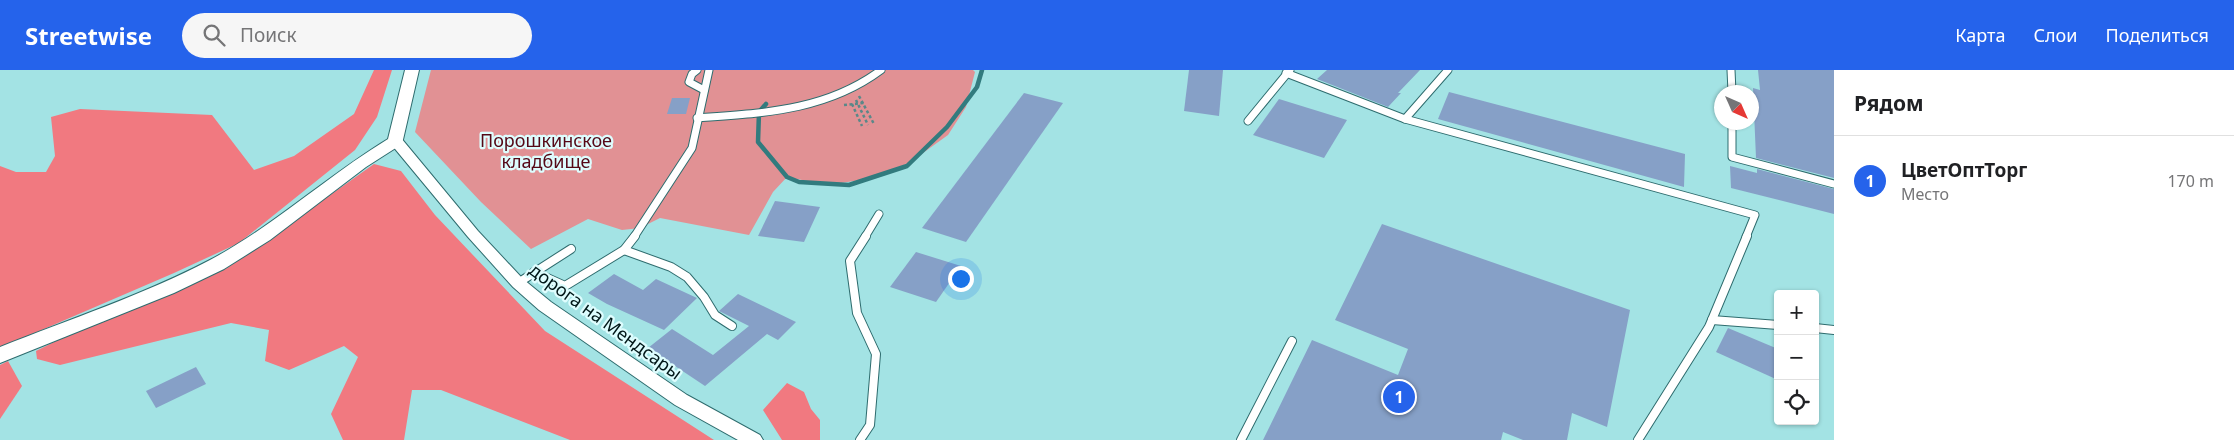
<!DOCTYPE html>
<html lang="ru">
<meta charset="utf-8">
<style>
body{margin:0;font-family:"Noto Sans",sans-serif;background:#f6f6f6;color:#202124}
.controls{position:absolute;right:15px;bottom:15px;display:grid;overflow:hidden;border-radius:5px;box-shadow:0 1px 4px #0004}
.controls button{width:45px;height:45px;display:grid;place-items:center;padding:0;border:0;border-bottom:1px solid #e0e0e0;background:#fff;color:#202124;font:25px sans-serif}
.compass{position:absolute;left:1714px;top:15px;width:45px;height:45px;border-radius:50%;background:#fff;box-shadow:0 1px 4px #0004;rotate:135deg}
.you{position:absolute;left:960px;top:208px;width:18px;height:18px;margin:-12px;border:4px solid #fff;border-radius:50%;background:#1a73e8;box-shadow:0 0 0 8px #1a73e833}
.badge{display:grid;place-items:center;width:32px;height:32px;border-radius:50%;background:#2563eb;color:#fff;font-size:16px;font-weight:700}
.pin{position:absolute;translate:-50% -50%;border:2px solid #fff;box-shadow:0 1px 5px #0006}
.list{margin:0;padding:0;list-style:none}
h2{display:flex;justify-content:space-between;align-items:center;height:65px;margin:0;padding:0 20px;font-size:21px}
h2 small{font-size:16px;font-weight:400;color:#757577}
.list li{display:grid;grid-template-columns:32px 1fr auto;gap:15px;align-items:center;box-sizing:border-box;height:90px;padding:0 20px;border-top:1px solid #e0e0e0}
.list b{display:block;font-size:19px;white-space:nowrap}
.list p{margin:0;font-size:16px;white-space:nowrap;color:#757577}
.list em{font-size:16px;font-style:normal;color:#757577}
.icon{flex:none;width:28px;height:28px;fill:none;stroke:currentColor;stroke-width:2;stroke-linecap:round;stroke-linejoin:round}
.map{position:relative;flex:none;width:1834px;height:370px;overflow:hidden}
header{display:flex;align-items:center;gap:30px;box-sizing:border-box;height:70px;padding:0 25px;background:#2563eb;color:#fff}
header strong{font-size:24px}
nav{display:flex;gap:28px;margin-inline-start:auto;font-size:18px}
.search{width:350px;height:45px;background:#f6f6f6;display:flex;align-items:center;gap:12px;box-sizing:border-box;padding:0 18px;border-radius:28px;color:#757577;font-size:19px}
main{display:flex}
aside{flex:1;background:#fff}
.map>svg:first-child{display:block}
</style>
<header>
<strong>Streetwise</strong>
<div class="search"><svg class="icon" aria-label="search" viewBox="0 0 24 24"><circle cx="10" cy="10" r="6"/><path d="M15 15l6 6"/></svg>Поиск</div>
<nav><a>Карта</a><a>Слои</a><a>Поделиться</a></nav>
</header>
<main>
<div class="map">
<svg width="1834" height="370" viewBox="0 0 1834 370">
<rect width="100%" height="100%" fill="#a3e3e4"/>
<path fill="#e19194" d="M 431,0 L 973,0 L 975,2 L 966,37 L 948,65 L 909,93 L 868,109 L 827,115 L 787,107 L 773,122 L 749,165 L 660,148 L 640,158 L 622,160 L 588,149 L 531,179 L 481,132 L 415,62 Z"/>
<g fill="#f17980">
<path d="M 374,0 L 392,0 L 377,47 L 355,80 L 239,173 L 174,203 L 0,278 L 0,96 L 16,102 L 46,102 L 55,86 L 51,47 L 80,39 L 212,45 L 254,100 L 294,86 L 354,44 Z"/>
<path d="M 374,94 L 401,101 L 435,145 L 545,261 L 714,370 L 570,370 L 441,320 L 412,320 L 404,370 L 343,370 L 331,344 L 358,287 L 344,276 L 289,300 L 265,291 L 269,260 L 231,253 L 60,295 L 37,289 L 36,281 L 70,264 L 227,198 Z"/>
<path d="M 8,291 L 22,316 L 0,349 L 0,295 Z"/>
<path d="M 787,313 L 804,322 L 811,339 L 820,350 L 820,370 L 782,370 L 763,340 Z"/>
</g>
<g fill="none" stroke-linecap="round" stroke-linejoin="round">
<path stroke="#327b7e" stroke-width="4.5" d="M 766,34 L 759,42 L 758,72 L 787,107 L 799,112 L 849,115 L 907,96 L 947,57 L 977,17 L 982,0"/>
</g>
<g fill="#86a0c7">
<path d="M 1189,0 L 1223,0 L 1219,46 L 1184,41 Z"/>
<path d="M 1327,0 L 1420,0 L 1398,23 L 1401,23 L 1388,37 L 1317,9 Z"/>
<path d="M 1758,0 L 1834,0 L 1834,108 L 1756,88 L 1753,18 L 1760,20 Z"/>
<path d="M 1449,22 L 1685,84 L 1684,117 L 1438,49 Z"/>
<path d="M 1024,23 L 1063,33 L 966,172 L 922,158 Z"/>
<path d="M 672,28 L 690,28 L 686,44 L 667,44 Z"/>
<path d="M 1279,29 L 1347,50 L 1324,88 L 1253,65 Z"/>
<path d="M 1730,96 L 1757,103 L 1757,99 L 1834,119 L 1834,144 L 1731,118 Z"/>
<path d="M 775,131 L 820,137 L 804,172 L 758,166 Z"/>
<path d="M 1382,154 L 1630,240 L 1607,357 L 1572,343 L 1567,370 L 1523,370 L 1503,362 L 1501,370 L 1263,370 L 1312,270 L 1398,305 L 1408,279 L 1335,250 Z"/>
<path d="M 916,182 L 961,196 L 936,232 L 890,217 Z"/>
<path d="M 614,204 L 643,220 L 656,209 L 697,228 L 664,260 L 607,234 L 588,223 Z"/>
<path d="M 738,224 L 796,252 L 778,270 L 767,264 L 705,316 L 648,278 L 672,259 L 713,285 L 749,256 L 719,241 Z"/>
<path d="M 1728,258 L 1778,279 L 1778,310 L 1716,282 Z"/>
<path d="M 196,297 L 206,314 L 156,338 L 146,321 Z"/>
</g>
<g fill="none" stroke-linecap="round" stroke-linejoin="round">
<defs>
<g id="service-far1">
<path d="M 697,0 L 692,4 L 689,12 L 704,20"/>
<path d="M 1731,0 L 1732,22"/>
<path d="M 1286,3 L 1405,49 L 1755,145 L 1746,167"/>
<path d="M 697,48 C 763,43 826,41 881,0"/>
<path d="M 1405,49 L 1448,0"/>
<path d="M 1248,51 L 1290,0"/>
<path d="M 1732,52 L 1732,87 L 1834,114"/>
<path d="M 634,167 L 692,78 L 709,0"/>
<path d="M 865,167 L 879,144"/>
</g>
<g id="service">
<path d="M 624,180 L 671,197 L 687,207 L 704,227 L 715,245 L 732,256"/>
<path d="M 534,202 L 565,216 L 624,180 L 635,166"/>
<path d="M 518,213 L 571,179"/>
<path d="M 1712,250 L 1778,255"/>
<path d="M 1815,258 L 1834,260"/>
<path d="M 860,370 L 870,355 L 876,284 L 857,243 L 850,191 L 866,166"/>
<path d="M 1241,370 L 1292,271"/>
<path d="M 1638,370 L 1709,257 L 1747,166"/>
</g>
<path id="minor" d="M 396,67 L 401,68 L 478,161 L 523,209 L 551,232 L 687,325 L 760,365 L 763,370 L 738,370 L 675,335 L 539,240 L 513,217 L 468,167 L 391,74 L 389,71 Z"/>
<path id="tertiary" d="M 405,0 L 419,0 L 402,74 L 366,97 L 270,170 L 224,199 L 174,223 L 0,293 L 0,277 C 70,249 143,225 210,190 C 274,156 327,106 388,69 Z"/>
</defs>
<use href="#service-far1" stroke="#2e6c6e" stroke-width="9"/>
<use href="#service" stroke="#2e6c6e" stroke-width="10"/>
<use href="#minor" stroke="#2e6c6e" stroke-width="2"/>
<use href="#tertiary" stroke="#2e6c6e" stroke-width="2"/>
<g stroke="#5a8889" stroke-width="2.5" stroke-dasharray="3 2.5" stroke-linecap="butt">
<path d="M 859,26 L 874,54"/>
<path d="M 856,30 L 868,55"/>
<path d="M 852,34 L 862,56"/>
<path d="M 844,35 L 864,33"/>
</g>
<use href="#service-far1" stroke="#fff" stroke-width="7"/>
<use href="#service" stroke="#fff" stroke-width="8"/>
<use href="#minor" fill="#fff" fill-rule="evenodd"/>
<use href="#tertiary" fill="#fff" fill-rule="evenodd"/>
</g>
<g text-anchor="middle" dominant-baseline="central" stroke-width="4.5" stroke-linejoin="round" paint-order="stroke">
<g font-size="18" fill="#550816" stroke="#defdfe">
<text x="546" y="70">Порошкинское<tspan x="546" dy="21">кладбище</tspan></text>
</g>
<g font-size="18" fill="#001718" stroke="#defdfe">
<text transform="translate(606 251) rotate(36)">дорога на Мендсары</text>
</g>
</g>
</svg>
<div class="controls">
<button>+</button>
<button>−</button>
<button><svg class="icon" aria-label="locate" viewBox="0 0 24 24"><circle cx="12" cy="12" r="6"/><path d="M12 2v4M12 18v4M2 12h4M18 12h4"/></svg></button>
</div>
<svg class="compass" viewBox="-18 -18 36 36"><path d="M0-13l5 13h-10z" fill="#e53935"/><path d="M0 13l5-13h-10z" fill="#757577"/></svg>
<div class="you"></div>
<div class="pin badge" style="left:1399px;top:327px">1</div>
</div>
<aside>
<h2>Рядом<small></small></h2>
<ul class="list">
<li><span class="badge">1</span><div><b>ЦветОптТорг</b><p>Место</p></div><em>170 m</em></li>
</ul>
</aside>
</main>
